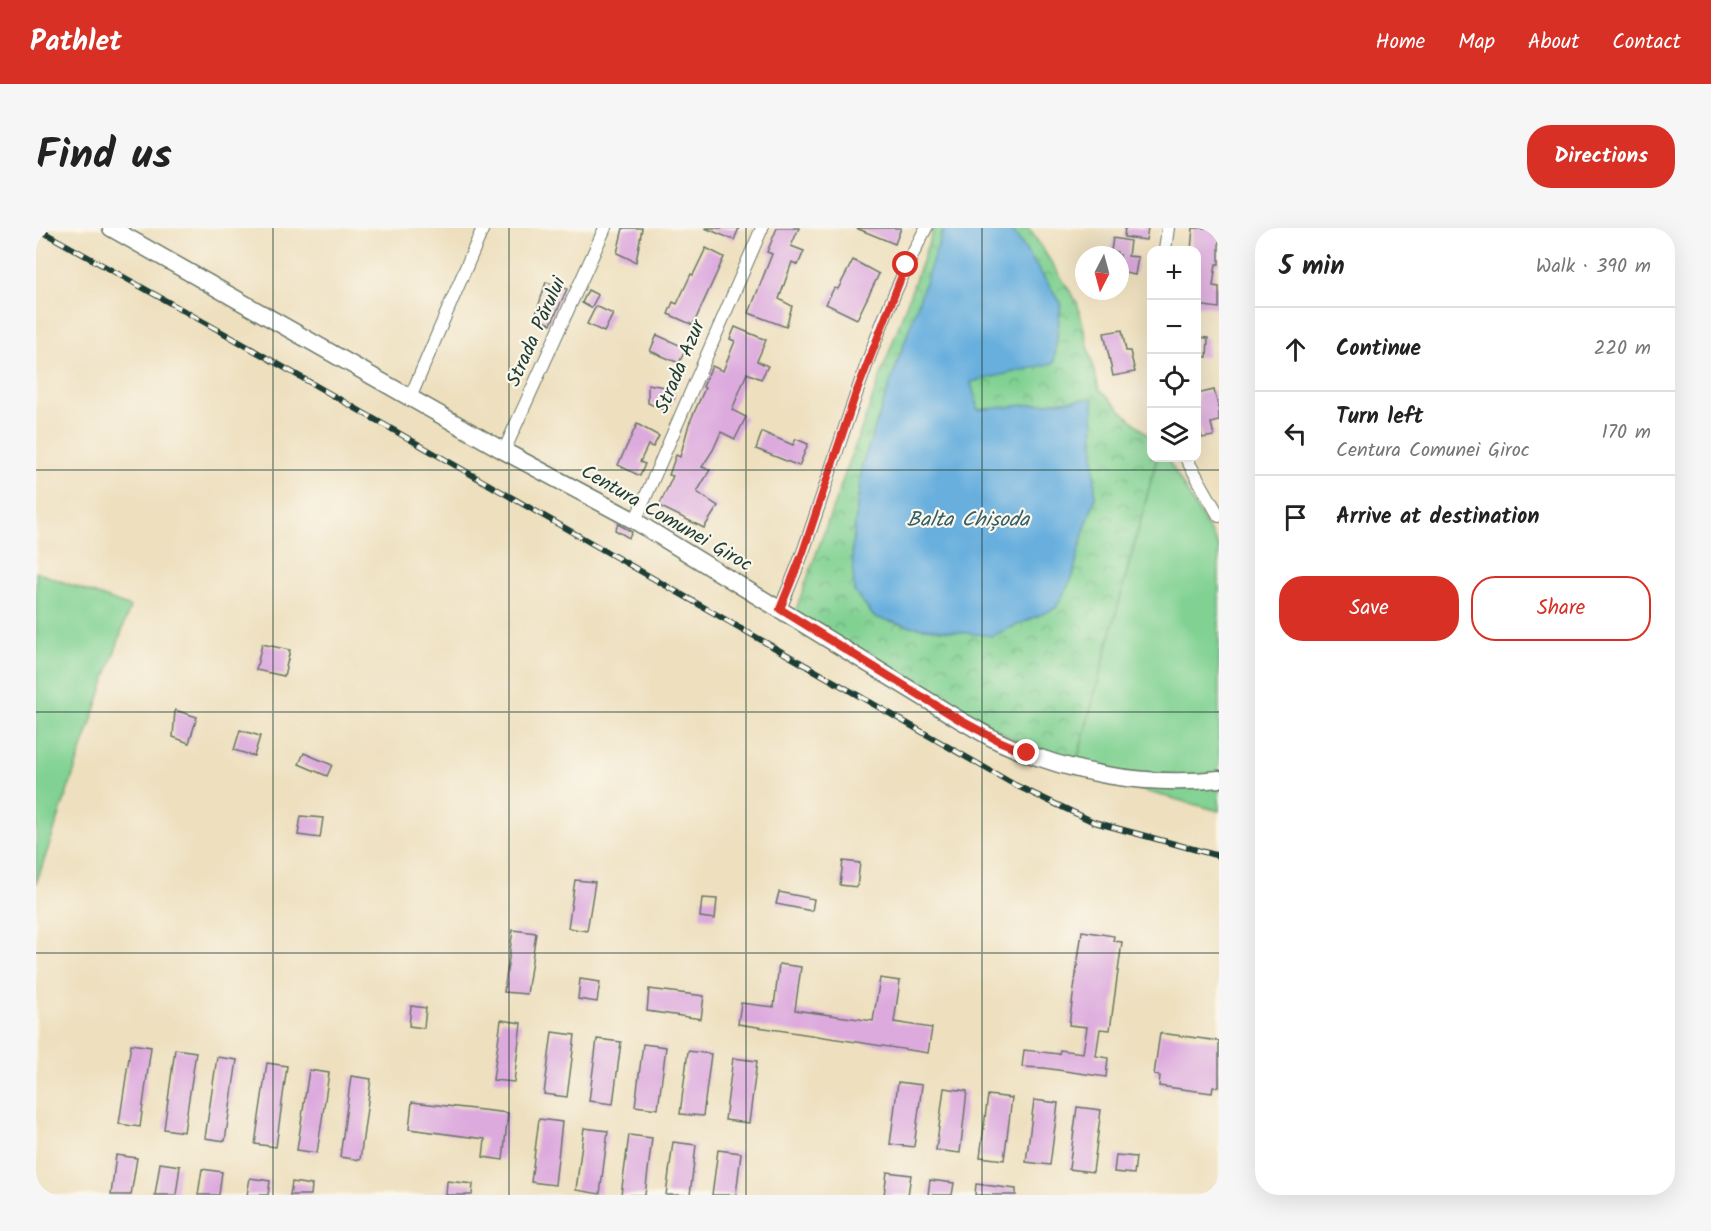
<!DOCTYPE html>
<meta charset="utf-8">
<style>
body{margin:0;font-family:Kalam,sans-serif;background:#f6f6f6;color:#222}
.controls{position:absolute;right:18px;top:18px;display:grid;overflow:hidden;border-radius:12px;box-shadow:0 6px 24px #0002}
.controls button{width:54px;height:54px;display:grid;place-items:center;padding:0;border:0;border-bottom:2px solid #e0e0e0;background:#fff;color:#222;font:30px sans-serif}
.compass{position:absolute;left:1039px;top:18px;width:54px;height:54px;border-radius:50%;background:#fff;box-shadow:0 6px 24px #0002;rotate:186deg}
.stop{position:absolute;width:18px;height:18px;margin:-14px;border:4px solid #d93025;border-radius:50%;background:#fff}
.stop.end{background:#d93025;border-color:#fff;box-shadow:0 2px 6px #0008}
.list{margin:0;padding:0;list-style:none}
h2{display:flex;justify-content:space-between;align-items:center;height:78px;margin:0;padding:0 24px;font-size:26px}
h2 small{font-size:20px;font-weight:400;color:#767676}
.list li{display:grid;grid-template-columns:39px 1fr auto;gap:18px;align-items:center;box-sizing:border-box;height:84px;padding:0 24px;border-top:2px solid #e0e0e0}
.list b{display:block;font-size:22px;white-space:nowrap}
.list p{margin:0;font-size:20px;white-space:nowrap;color:#767676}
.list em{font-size:20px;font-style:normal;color:#767676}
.actions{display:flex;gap:12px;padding:18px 24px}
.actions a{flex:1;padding:14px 0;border:2px solid #d93025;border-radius:24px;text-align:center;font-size:21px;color:#d93025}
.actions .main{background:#d93025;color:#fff}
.icon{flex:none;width:33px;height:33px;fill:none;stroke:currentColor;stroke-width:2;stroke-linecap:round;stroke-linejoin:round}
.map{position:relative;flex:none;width:1183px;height:967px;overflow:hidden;border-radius:24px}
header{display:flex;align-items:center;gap:36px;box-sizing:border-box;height:84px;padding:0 30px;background:#d93025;color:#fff}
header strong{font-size:28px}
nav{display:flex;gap:33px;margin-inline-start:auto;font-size:21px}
.intro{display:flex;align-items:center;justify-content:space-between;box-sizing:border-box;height:144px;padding:0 36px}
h1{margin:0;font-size:42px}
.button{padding:15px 27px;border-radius:24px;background:#d93025;color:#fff;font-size:21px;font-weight:700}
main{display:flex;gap:36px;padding:0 36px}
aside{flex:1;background:#fff;border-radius:24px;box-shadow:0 6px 24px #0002}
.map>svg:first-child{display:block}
</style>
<header>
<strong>Pathlet</strong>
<nav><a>Home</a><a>Map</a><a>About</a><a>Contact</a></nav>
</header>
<div class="intro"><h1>Find us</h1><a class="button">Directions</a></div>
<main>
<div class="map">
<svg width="1183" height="967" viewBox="0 0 1183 967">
<defs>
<pattern id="park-crowns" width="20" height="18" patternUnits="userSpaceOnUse" patternTransform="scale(1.5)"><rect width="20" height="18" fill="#80d192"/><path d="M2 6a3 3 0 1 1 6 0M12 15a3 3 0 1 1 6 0" fill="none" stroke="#68ab78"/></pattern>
</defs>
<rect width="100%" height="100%" fill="#fbf7ec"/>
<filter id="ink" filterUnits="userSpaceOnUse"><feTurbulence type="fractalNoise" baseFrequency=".0167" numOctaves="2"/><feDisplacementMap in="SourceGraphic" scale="12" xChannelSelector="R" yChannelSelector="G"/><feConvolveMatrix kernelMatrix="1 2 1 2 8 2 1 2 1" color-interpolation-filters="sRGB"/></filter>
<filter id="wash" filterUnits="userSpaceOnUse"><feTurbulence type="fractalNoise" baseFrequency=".008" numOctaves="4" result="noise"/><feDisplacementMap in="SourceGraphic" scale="24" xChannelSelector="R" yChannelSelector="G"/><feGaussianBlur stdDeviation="1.35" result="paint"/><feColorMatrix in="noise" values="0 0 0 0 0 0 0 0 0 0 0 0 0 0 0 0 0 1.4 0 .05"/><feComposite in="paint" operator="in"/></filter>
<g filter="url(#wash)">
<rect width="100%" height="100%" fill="#eee0bf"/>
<g fill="#80d192" stroke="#508763" stroke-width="1.5">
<path d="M 1121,230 L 1131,230 L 1183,319 L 1183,583 L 1038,544 Z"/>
<path d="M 0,344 L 94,379 L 0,656 Z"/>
</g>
<path fill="url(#park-crowns)" stroke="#508763" stroke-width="1.5" d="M 898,0 L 993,0 L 1041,74 L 1063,161 L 1115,210 L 1116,230 L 1121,230 L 1038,544 L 757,390 Z"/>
<path fill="#67afde" stroke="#437689" stroke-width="1.5" d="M 908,0 L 975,0 L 1025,75 L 1018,135 L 935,154 L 942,182 L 1057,170 L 1059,271 L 1047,306 L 1037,348 L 1020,380 L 956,408 L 873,398 L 838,389 L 818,363 L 816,321 L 826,237 Z"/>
<g id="blocks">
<g fill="#ddaade">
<path d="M 587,0 L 606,0 L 600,34 L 581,25 Z"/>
<path d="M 669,0 L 703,0 L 698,12 Z"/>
<path d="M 741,0 L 763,0 L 755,18 L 768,23 L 762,37 L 756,34 L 743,71 L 756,78 L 750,99 L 713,85 L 736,26 L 731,24 Z"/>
<path d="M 820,0 L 865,0 L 859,16 Z"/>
<path d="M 1089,0 L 1112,0 L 1110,12 L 1088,9 Z"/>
<path d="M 1157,0 L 1183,0 L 1183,36 L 1180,36 L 1177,58 L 1183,59 L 1183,80 L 1161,77 L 1161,47 L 1162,34 L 1161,34 L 1161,22 L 1155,22 Z"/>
<path d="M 1077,10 L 1094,13 L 1092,28 L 1102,29 L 1099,47 L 1090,45 L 1089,47 L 1084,47 L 1084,27 L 1080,27 L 1081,24 L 1075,23 Z"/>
<path d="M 670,20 L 688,29 L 657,97 L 632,86 L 637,74 L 641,76 L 655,46 L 657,47 Z"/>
<path d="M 817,32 L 843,46 L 821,91 L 790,76 L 798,60 L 802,61 Z"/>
<path d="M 510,54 L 531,61 L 515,96 L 499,89 Z"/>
<path d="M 552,62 L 562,67 L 555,80 L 546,75 Z"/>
<path d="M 560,78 L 577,86 L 568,104 L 551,96 Z"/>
<path d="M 699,99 L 730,112 L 721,133 L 732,138 L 725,151 L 711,145 L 696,182 L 710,189 L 699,211 L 685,204 L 677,222 L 666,239 L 674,242 L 661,264 L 682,278 L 668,300 L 623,278 L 637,248 L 633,247 L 640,227 L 644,229 L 653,196 L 669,160 L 667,159 L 676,138 L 687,143 L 699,113 L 694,111 Z"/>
<path d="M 1086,102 L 1090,123 L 1094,123 L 1099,144 L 1077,148 L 1068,105 Z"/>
<path d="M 621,107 L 650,120 L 643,135 L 614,123 Z"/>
<path d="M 1161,109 L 1172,110 L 1171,129 L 1161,129 Z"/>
<path d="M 612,156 L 634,160 L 639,169 L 630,183 L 612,175 Z"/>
<path d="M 1178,162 L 1183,182 L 1183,193 L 1175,195 L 1178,208 L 1166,210 L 1161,188 L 1161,166 Z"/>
<path d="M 601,196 L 623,208 L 617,219 L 612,217 L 604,234 L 609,236 L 604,248 L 582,237 Z"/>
<path d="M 726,204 L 757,217 L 760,211 L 772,216 L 763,238 L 720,221 Z"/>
<path d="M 582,296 L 596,304 L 593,310 L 579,302 Z"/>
<path d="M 226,416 L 254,422 L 248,448 L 220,442 Z"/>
<path d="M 139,482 L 161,489 L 153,515 L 137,509 Z"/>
<path d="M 204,502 L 224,508 L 218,528 L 198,522 Z"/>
<path d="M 268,525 L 296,537 L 291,548 L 263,536 Z"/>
<path d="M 265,588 L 287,590 L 284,610 L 262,607 Z"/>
<path d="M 807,633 L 824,635 L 821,659 L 804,657 Z"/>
<path d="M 539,652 L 559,654 L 551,703 L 532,700 Z"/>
<path d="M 743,664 L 778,671 L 776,683 L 740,676 Z"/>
<path d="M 666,670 L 681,671 L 679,691 L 664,689 Z"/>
<path d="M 477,702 L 500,705 L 491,766 L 468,764 Z"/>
<path d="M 1046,703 L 1078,708 L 1077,713 L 1086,714 L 1074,802 L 1064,801 L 1060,828 L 1072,830 L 1070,849 L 1008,840 L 986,839 L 988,822 L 1023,826 L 1024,822 L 1047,825 L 1051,799 L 1033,797 Z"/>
<path d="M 743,736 L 765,739 L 759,782 L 837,793 L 844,750 L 864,753 L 858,794 L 896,800 L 892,825 L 702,796 L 705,775 L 738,779 Z"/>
<path d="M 544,751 L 564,754 L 561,774 L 542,771 Z"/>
<path d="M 613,761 L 668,768 L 665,791 L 611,783 Z"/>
<path d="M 375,778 L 390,780 L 388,800 L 373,798 Z"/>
<path d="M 465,792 L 485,795 L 478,854 L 457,852 Z"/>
<path d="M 516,804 L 539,807 L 531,869 L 508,866 Z"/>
<path d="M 1124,805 L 1183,813 L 1183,859 L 1177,858 L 1176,865 L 1123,858 L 1124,848 L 1118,847 Z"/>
<path d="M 561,811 L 585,814 L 577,876 L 553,873 Z"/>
<path d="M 95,816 L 115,819 L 104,899 L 83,896 Z"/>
<path d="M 607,816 L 630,819 L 622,881 L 599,878 Z"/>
<path d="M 139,821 L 160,824 L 148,904 L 128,901 Z"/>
<path d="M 652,823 L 675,826 L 667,888 L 644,886 Z"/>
<path d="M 181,829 L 201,832 L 189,913 L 169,910 Z"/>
<path d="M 697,830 L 721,833 L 713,895 L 689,892 Z"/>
<path d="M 231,835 L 251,838 L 240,919 L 219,916 Z"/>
<path d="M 273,842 L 293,845 L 281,925 L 261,922 Z"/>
<path d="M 315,848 L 335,851 L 324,932 L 304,929 Z"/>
<path d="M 862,854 L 886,857 L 878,919 L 854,916 Z"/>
<path d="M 908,860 L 931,863 L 924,925 L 900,922 Z"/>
<path d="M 952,867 L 976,870 L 968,932 L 944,929 Z"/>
<path d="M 998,872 L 1022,875 L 1014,937 L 990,934 Z"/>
<path d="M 376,874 L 472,885 L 467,932 L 447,929 L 449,911 L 373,901 Z"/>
<path d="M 1041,879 L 1065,882 L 1057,944 L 1033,941 Z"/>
<path d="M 503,891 L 526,894 L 519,957 L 495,954 Z"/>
<path d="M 548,900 L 572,903 L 564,966 L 540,962 Z"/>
<path d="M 593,907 L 616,910 L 609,967 L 585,967 Z"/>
<path d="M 637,914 L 660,917 L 654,967 L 630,967 Z"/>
<path d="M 682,922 L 705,925 L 700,967 L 676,967 Z"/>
<path d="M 80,927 L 101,930 L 95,967 L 75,967 Z"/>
<path d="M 1080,927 L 1100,929 L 1098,946 L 1078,944 Z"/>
<path d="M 124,935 L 144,938 L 140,967 L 119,967 Z"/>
<path d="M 166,941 L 186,944 L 183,967 L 162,967 Z"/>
<path d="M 851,944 L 875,947 L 872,967 L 848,967 Z"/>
<path d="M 214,950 L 234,953 L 232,967 L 211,967 Z"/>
<path d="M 894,952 L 918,955 L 916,967 L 892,967 Z"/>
<path d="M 411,953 L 437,956 L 436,967 L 410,967 Z"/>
<path d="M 256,954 L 276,957 L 275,967 L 254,967 Z"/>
<path d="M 940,956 L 980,961 L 980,967 L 939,967 Z"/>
</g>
</g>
</g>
<g filter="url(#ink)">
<use href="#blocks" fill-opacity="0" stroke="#677665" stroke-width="1.5"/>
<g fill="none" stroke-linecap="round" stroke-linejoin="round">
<defs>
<g id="minor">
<path d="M 1129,22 L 1132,0"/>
<path d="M 374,170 L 447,0"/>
<path d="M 468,223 L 569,0"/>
<path d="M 1150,230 L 1183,288"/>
<path d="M 599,293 L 726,0"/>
<path d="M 744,381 C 752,361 761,341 768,321 C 806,213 836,101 890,0"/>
</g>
<path id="secondary" d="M 75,0 L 468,223 L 599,293 L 924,492 C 937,499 951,508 964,514 C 1031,545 1109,559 1183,551"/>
</defs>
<use href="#minor" stroke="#677665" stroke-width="14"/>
<use href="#secondary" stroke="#677665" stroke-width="19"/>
<use href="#minor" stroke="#fff" stroke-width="12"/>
<use href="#secondary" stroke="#fff" stroke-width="16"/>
<defs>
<path id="rail" d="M 0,0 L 184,103 L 979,557 L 1058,594 L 1183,628"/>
</defs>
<use href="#rail" stroke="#1f3d34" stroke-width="6"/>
<use href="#rail" stroke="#fbf7ec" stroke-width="4" stroke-dasharray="11" stroke-linecap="butt"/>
</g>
</g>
<g fill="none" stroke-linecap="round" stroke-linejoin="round" filter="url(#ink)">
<path stroke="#d93025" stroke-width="8" d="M 870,37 L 819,168 L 767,324 L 744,381 L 924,492 L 963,513 L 991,525"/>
</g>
<path fill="none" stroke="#1f3d34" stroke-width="1.5" stroke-opacity="0.55" d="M 237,0 L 237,967M 473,0 L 473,967M 710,0 L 710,967M 946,0 L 946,967M 0,242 L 1183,242M 0,484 L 1183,484M 0,725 L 1183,725"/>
<g text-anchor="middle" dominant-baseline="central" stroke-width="4.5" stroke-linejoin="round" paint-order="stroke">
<g font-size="20" fill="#1f3d34" stroke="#fbf7ec">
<text transform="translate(501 104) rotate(-66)">Strada Părului</text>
<text transform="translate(645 139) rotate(-67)">Strada Azur</text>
<text transform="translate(630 291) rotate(30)">Centura Comunei Giroc</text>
</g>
<g font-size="21" font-style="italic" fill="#355f67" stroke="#fbf7ec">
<text x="932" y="292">Balta Chișoda</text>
</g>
</g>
</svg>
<div class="controls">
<button>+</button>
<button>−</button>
<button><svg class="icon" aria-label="locate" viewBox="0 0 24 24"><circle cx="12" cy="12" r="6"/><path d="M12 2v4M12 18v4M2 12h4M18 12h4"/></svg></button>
<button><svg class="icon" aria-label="layers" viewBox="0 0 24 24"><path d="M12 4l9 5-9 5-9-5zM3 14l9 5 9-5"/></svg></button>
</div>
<svg class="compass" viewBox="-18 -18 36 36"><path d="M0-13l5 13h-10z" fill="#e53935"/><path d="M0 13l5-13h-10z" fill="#767676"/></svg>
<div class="stop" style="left:870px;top:37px"></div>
<div class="stop end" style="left:991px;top:525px"></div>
</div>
<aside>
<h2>5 min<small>Walk · 390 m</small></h2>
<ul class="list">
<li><svg class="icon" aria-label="ahead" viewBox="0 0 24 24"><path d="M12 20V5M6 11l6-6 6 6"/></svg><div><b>Continue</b></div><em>220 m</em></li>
<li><svg class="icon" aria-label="left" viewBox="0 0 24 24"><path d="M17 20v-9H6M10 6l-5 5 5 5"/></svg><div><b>Turn left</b><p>Centura Comunei Giroc</p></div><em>170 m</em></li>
<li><svg class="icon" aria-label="arrive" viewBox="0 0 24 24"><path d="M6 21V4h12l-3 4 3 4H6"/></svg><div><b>Arrive at destination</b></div></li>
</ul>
<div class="actions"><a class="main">Save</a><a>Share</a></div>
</aside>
</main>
